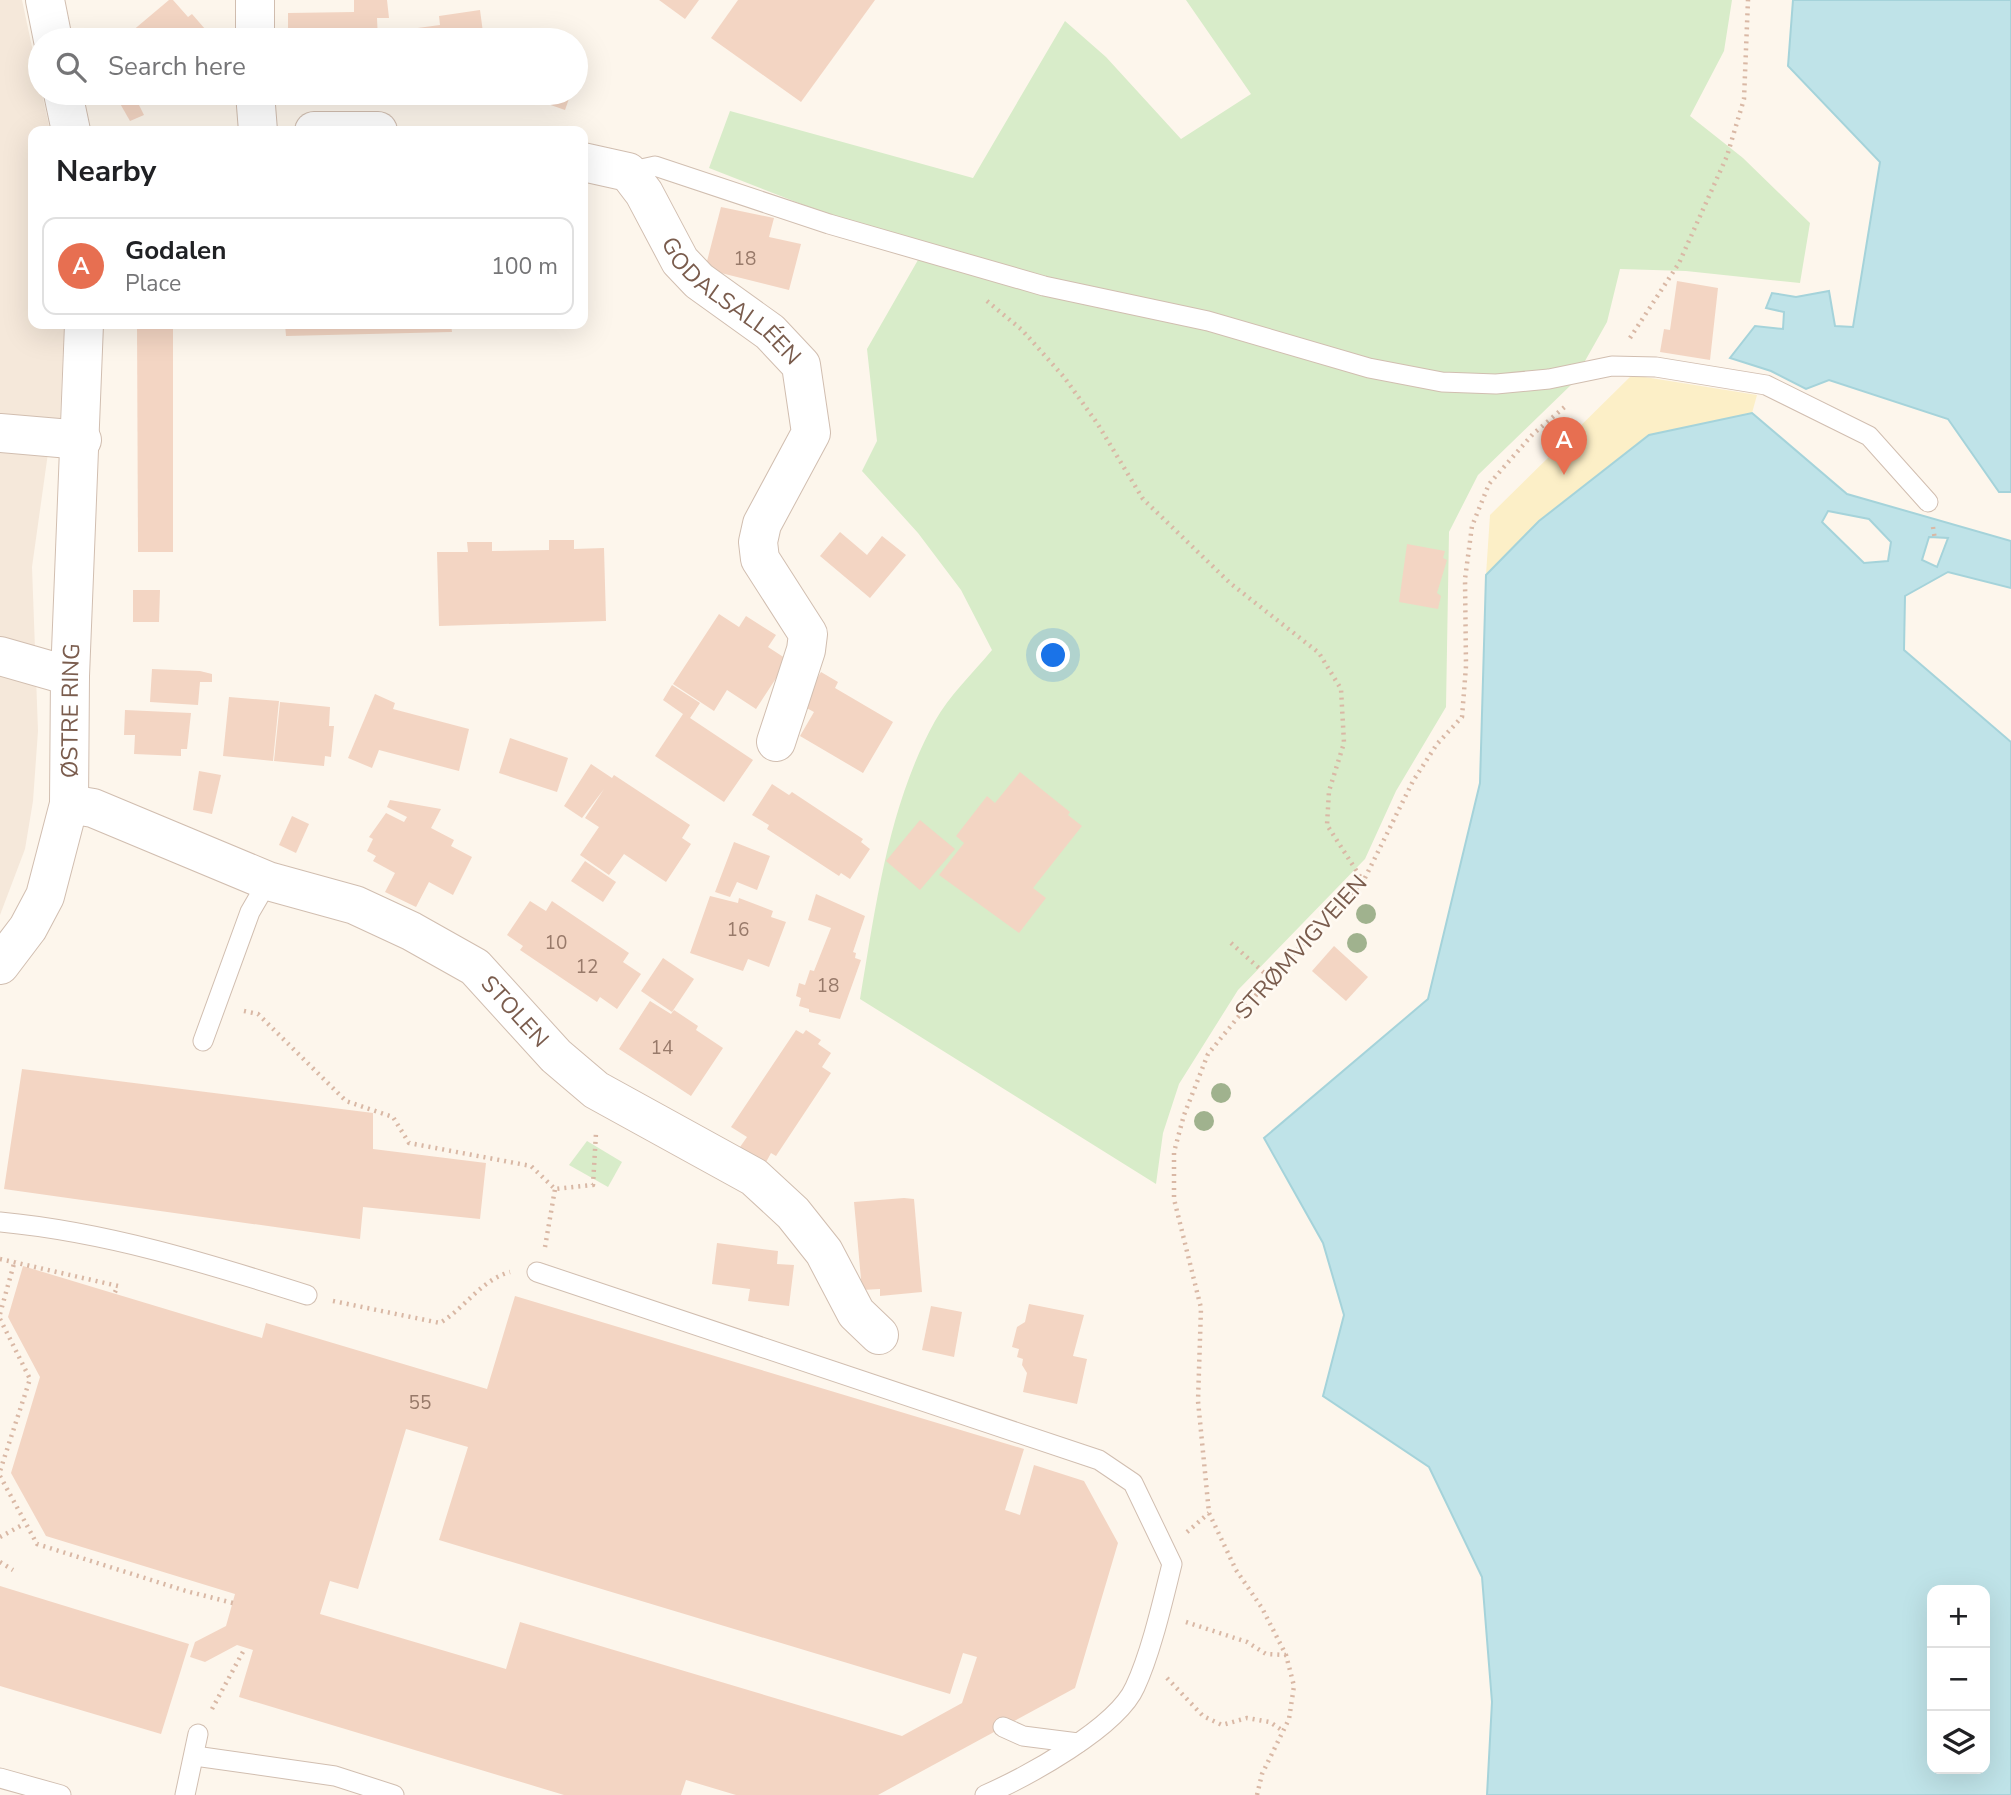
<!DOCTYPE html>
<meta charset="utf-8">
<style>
body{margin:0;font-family:"Nunito Sans",sans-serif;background:#f2f2f2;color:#202124}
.controls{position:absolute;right:21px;bottom:21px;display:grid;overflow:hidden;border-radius:14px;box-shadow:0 7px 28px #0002}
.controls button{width:63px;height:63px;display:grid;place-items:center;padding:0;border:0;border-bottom:2px solid #e0e0e0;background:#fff;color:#202124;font:35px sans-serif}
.you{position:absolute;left:1054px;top:656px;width:24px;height:24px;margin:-18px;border:5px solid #fff;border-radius:50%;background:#1a73e8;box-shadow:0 0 0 10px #1a73e833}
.badge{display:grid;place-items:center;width:46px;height:46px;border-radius:50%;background:#e76f51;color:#fff;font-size:23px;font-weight:700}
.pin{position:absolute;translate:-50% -58px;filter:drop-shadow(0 2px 4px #0008)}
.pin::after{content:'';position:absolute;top:37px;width:24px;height:21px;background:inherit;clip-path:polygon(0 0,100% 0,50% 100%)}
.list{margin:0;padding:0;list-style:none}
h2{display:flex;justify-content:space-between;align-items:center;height:91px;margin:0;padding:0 28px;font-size:30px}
h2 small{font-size:23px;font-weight:400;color:#757577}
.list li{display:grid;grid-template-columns:46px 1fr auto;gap:21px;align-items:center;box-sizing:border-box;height:98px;margin:0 14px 14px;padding:0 14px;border:2px solid #e0e0e0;border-radius:14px}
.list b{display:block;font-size:26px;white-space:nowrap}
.list p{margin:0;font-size:23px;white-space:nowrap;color:#757577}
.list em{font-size:23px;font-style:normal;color:#757577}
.icon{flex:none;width:38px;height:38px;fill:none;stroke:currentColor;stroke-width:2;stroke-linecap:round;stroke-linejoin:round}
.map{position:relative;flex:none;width:2011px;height:1795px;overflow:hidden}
.search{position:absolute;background:#fff;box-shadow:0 7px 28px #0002;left:28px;top:28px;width:560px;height:77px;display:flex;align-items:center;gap:18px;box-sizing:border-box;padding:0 24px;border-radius:38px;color:#757577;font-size:26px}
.panel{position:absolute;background:#fff;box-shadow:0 7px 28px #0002;left:28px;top:126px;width:560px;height:203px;border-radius:14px}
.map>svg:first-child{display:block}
</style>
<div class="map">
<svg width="2011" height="1795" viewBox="0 0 2011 1795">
<rect width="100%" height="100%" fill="#fdf6ec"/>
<path fill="#f5e8da" d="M 0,0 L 22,0 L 50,131 L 33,131 L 33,324 L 64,324 L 60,420 L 48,453 L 32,567 L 38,731 L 33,801 L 25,849 L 0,915 Z"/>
<g fill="#d8ecc9">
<path d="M 1186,0 L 1732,0 L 1724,51 L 1690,116 L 1743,158 L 1810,223 L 1800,283 L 1686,271 L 1620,269 L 1607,322 L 1572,384 L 1478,475 L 1449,532 L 1446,707 L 1396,791 L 1365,859 L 1238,990 L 1179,1084 L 1163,1133 L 1156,1184 L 860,999 C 876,905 888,806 935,721 C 949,696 973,673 992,650 L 961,590 L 918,533 L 862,471 L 877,441 L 867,349 L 926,246 L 865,229 L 709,168 L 730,111 L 973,178 L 1065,21 L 1106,57 L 1181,139 L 1251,94 Z"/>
<path d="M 587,1141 L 622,1162 L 608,1187 L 569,1165 Z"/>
</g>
<path fill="#fcefc7" d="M 1632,375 L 1757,395 L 1752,413 L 1649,435 L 1539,521 L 1486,575 L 1490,515 Z"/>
<g fill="#bfe3e8" stroke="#a5d3da" stroke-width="2" fill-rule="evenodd">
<path d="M 1793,0 L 2011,0 L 2011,492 L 1999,492 L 1948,419 L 1829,380 L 1806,389 L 1771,371 L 1730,358 L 1755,326 L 1783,329 L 1784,312 L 1766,308 L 1772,293 L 1796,297 L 1829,291 L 1835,326 L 1853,327 L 1880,162 L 1788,66 Z"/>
<path d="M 1752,413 L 1847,494 L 2011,541 L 2011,588 L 1948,572 L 1905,596 L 1904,650 L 2011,742 L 2011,1795 L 1487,1795 L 1492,1702 L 1482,1577 L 1429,1467 L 1323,1396 L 1344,1315 L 1323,1243 L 1264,1138 L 1428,999 L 1480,783 L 1486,575 L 1539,521 L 1649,435 ZM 1828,511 L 1869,519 L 1891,542 L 1888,561 L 1864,563 L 1822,522 ZM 1929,537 L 1948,538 L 1937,567 L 1922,560 ZM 1932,1590 L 1985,1590 L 1985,1769 L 1932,1769 Z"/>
</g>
<g fill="#f3d5c3" fill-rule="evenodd">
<path d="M 169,0 L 173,0 L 188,17 L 192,14 L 205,29 L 202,33 L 208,40 L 138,40 L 131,32 Z"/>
<path d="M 354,0 L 387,0 L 389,18 L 377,18 L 378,40 L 288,40 L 288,13 L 354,12 Z"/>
<path d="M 659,0 L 699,0 L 685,19 Z"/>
<path d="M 738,0 L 875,0 L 801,102 L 711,38 Z"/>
<path d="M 480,10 L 484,40 L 411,40 L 410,29 L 440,25 L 439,16 Z"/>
<path d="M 576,60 L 581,62 L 576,77 Z"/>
<path d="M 114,93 L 133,93 L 144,115 L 130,121 Z"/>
<path d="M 430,93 L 455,93 L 456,100 L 431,103 Z"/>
<path d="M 526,93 L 571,93 L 565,110 L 525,96 Z"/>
<path d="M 721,207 L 774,218 L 769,237 L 801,244 L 789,290 L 705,269 Z"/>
<path d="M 1677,281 L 1718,288 L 1710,360 L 1660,352 L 1664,329 L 1670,330 Z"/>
<path d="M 137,324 L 173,324 L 173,552 L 138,552 Z"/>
<path d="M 285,324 L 451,324 L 452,332 L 286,336 Z"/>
<path d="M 840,532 L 867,555 L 882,536 L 906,555 L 870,598 L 820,556 Z"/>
<path d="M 549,540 L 574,540 L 574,549 L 604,548 L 606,621 L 439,626 L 437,552 L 468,552 L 467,542 L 492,542 L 492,551 L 549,550 Z"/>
<path d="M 1407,544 L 1445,551 L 1443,558 L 1447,560 L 1437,593 L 1441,596 L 1438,609 L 1399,602 Z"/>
<path d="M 133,590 L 160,590 L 159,622 L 133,622 Z"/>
<path d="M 719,614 L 739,627 L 746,616 L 776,635 L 768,647 L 788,660 L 756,709 L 727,690 L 714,711 L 673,684 Z"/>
<path d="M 152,669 L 200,671 L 212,674 L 212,682 L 200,682 L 198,705 L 150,702 Z"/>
<path d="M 821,672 L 838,682 L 835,688 L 893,722 L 863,773 L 800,736 L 814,712 L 801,705 Z"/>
<path d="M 672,685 L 700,703 L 690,718 L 753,760 L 724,802 L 655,756 L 683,714 L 663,700 Z"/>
<path d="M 375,694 L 395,703 L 393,709 L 469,729 L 459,771 L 379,750 L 372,768 L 348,758 Z"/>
<path d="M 229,697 L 279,701 L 273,761 L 223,756 Z"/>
<path d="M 280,702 L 330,707 L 329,726 L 334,726 L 331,757 L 325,756 L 324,766 L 274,761 Z"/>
<path d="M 125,710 L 191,713 L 187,749 L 181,749 L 181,756 L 134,754 L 135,735 L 124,735 Z"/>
<path d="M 510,738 L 568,758 L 557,792 L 499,773 Z"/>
<path d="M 591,764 L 612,778 L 614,775 L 690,825 L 682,838 L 691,844 L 666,882 L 624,854 L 609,875 L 580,855 L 599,827 L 585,818 L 604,789 L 582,818 L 564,806 Z"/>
<path d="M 199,771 L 221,775 L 212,814 L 193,810 Z"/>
<path d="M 1020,772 L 1070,812 L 1068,815 L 1082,826 L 1033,888 L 1046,898 L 1019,933 L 939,875 L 964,843 L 956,836 L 987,796 L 995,803 Z"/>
<path d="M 772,784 L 789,795 L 792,792 L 863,839 L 861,842 L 870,849 L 850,879 L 841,873 L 839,876 L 767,829 L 769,825 L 752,815 Z"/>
<path d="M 390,800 L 441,809 L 431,828 L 454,840 L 451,846 L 472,857 L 453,895 L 429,882 L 416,907 L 385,892 L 395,873 L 373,861 L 376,856 L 367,851 L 373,839 L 369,837 L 386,813 L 404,822 L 407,817 L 387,807 Z"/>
<path d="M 292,816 L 309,824 L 296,853 L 279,845 Z"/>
<path d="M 920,820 L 955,849 L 920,890 L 886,861 Z"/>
<path d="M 734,842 L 770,856 L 757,890 L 737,882 L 730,897 L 715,892 Z"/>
<path d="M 585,861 L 616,882 L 603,902 L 571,881 Z"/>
<path d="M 816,894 L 865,916 L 853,952 L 856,953 L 855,958 L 861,960 L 840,1019 L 809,1012 L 809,1009 L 799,1006 L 801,998 L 796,996 L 799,983 L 805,985 L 810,970 L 814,971 L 831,928 L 808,920 Z"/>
<path d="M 710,896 L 738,903 L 739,898 L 773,911 L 771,917 L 786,922 L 769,967 L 748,959 L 743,971 L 690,953 Z"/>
<path d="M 530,901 L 546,911 L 552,901 L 629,953 L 623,962 L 641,974 L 617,1009 L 600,997 L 597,1002 L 520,950 L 523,946 L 507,935 Z"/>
<path d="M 1334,946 L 1368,977 L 1346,1001 L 1312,971 Z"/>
<path d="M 663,958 L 694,979 L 672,1012 L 641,991 Z"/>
<path d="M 650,1001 L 671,1014 L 674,1010 L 698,1026 L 696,1030 L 723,1048 L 691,1096 L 619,1049 Z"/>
<path d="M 796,1030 L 803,1034 L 806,1030 L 821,1040 L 818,1044 L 831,1053 L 822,1067 L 831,1073 L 776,1156 L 771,1153 L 765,1164 L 740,1147 L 747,1137 L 731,1127 Z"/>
<path d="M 22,1069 L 373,1113 L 373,1149 L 486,1163 L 480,1219 L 363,1207 L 360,1239 L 4,1189 Z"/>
<path d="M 904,1198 L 914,1199 L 922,1292 L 880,1296 L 880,1289 L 862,1290 L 854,1202 Z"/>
<path d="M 717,1243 L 778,1251 L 777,1264 L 794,1265 L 789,1306 L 748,1301 L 750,1289 L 712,1284 Z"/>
<path d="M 23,1266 L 262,1338 L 266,1323 L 487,1389 L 515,1296 L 1024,1449 L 1005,1510 L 1020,1515 L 1034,1465 L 1084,1481 L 1118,1543 L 1075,1688 L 878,1795 L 736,1795 L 686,1780 L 681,1795 L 564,1795 L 239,1697 L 253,1650 L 237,1645 L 205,1662 L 190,1657 L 195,1642 L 226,1626 L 235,1594 L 46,1536 L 11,1473 L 40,1377 L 8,1317 ZM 406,1429 L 468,1447 L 439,1540 L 950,1694 L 963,1653 L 977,1657 L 962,1703 L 902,1736 L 520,1622 L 506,1669 L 320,1614 L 330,1581 L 358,1589 Z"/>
<path d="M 1029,1304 L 1084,1315 L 1073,1356 L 1087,1359 L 1077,1404 L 1023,1392 L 1027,1373 L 1022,1365 L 1023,1359 L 1017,1357 L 1019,1349 L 1012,1347 L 1017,1327 L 1025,1322 Z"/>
<path d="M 931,1306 L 962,1312 L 954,1357 L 922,1350 Z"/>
<path d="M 0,1586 L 189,1644 L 161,1734 L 0,1686 Z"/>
</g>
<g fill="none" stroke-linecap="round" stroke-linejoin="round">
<defs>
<g id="service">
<path d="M 628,172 L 655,166 L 829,224 L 1044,286 L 1208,321 L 1369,368 L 1442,382 L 1496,384 L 1549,379 L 1612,366 L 1656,367 L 1766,385 L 1869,436 L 1928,502"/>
<path d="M 203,1041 L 250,912 L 268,881"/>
<path d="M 0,1222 C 106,1232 206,1263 307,1295"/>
<path d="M 537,1272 L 1099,1460 L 1133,1483 L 1172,1564 C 1163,1600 1151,1653 1135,1687 C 1117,1728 1026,1777 985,1795"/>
<path d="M 1003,1727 L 1023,1736 L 1078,1743"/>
<path d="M 195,1756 L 335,1776 L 394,1795"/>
<path d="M 0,1778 L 61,1795"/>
<path d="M 185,1795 L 198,1734"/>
</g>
<g id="minor">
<path d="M 255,40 L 255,0"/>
<path d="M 255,93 L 258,131"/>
<path d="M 314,131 L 378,131"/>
<path id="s1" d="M 583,162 L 628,172 L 644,193 L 680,261 L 699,281 L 770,332 L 801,365 L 811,433 L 762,524 L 758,542 L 760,559 L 808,634 L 806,650 L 776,742"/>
<path d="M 0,433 L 82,440"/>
<path d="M 0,656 L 70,676"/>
<path id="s2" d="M 69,804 L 93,808 L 268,881 L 355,905 L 411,931 L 475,967 L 556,1056 L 596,1090 L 754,1177 L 793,1213 L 824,1252 L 856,1313 L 879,1335"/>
</g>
<g id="tertiary">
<path d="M 45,0 L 53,40"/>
<path d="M 63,93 L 71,131"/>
<path id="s3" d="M 0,965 L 28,928 L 45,896 L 69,804 L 70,676 L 84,324"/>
</g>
</defs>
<use href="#service" stroke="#d1beb0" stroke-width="21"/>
<use href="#minor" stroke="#d1beb0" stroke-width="40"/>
<use href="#tertiary" stroke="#d1beb0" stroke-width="40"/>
<g stroke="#d9b8a5" stroke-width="4.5" stroke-dasharray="2 5" stroke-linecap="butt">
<path d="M 987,301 L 1022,330 L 1064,377 L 1097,423 L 1143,499 L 1230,583 L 1319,653 L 1341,689 L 1344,743 L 1329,791 L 1327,825 L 1363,881"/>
<path d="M 1630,338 L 1679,263 L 1727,156 L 1744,99 L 1748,0"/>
<path d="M 1933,527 L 1935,540"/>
<path d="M 1231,943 L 1270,978"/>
<path d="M 244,1011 L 258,1014 L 346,1101 L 393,1117 L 409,1143 L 531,1166 L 555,1189 L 593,1185 L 596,1133"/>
<path d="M 545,1247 L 555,1189"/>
<path d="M 0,1259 L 118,1286 L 114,1294"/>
<path d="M 333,1301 L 440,1323 C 465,1308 481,1280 510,1272"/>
<path d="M 0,1314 L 15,1260"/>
<path d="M 0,1319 L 30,1379 L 0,1471"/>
<path d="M 0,1476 L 37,1544 L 186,1591 L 233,1603"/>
<path d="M 1187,1532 L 1209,1513"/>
<path d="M 0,1537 L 24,1524"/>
<path d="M 0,1562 L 13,1570"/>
<path d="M 1186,1622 L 1247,1642 L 1266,1654 L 1286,1655"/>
<path d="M 1167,1678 L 1203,1716 L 1222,1725 L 1247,1718 L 1270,1722 L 1283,1731"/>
<path d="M 212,1709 L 245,1648"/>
<path d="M 1257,1795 L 1262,1774 L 1289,1719 L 1294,1686 L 1286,1655 L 1262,1608 L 1236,1570 L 1209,1513 L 1198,1401 L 1201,1308 L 1174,1199 L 1174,1152 L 1184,1115 L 1208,1054 L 1270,978 L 1363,882 L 1413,781 L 1437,744 L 1462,717 L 1466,666 L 1465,579 L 1472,526 L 1489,484 L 1533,434 L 1567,405"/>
</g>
<use href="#service" stroke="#fff" stroke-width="19"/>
<use href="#minor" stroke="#fff" stroke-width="38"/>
<use href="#tertiary" stroke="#fff" stroke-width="38"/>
</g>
<g fill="#a0b28e">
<circle cx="1366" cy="914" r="10"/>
<circle cx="1357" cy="943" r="10"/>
<circle cx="1221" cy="1093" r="10"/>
<circle cx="1204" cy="1121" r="10"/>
</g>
<g text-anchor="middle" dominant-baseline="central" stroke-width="5" stroke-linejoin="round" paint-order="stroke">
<g font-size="19" fill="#987a6a">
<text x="745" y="259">18</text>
<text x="738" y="930">16</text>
<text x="556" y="943">10</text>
<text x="587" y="967">12</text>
<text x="828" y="986">18</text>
<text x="662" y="1048">14</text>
<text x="420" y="1403">55</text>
</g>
<g font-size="23" fill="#7a5c4d" stroke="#fffaf3">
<text stroke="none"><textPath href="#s1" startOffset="214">GODALSALLÉEN</textPath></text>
<text stroke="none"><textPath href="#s3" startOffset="271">ØSTRE RING</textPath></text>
<text transform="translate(1301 947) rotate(-48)">STRØMVIGVEIEN</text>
<text stroke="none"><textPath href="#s2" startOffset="499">STOLEN</textPath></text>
</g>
</g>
</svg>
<div class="controls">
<button>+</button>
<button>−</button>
<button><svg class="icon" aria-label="layers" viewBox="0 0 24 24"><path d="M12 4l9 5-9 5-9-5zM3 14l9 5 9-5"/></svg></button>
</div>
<div class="you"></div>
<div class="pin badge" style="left:1564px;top:475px">A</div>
<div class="search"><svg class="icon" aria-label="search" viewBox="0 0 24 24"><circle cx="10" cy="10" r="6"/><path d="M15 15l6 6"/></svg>Search here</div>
<section class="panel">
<h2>Nearby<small></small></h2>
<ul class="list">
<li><span class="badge">A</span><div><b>Godalen</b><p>Place</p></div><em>100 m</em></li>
</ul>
</section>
</div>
